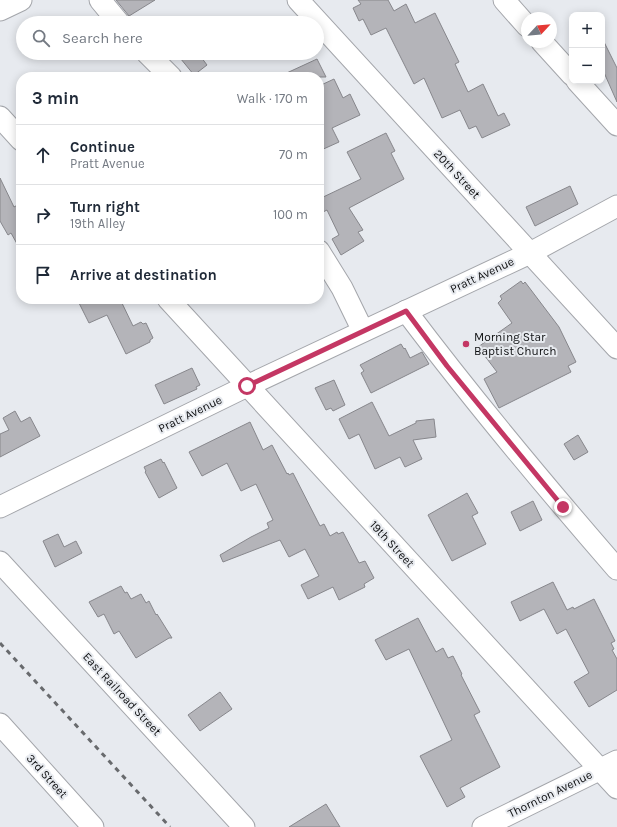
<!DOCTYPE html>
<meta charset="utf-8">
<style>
body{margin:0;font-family:Karla,sans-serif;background:#f6f6f7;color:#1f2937}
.controls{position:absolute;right:12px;top:12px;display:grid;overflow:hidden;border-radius:8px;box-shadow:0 2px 10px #0003}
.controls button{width:36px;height:36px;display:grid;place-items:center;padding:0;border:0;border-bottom:1px solid #e0e1e3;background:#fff;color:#1f2937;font:20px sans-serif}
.compass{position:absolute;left:521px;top:12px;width:36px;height:36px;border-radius:50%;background:#fff;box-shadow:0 2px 10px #0003;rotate:64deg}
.stop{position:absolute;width:12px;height:12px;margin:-9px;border:3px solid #c43764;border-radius:50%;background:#fff}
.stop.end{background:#c43764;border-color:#fff;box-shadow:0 1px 4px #0008}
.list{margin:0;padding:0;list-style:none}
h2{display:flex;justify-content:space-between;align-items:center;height:52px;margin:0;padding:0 16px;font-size:17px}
h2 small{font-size:13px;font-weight:400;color:#747a83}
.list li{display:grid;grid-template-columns:26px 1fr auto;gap:12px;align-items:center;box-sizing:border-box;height:60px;padding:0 16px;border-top:1px solid #e0e1e3}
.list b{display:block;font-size:15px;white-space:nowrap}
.list p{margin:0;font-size:13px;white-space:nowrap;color:#747a83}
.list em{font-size:13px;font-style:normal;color:#747a83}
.icon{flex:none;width:22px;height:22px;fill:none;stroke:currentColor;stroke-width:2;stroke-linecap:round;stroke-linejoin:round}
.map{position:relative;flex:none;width:617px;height:827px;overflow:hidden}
.search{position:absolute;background:#fff;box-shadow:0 2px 10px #0003;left:16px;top:16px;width:308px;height:44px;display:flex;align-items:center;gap:10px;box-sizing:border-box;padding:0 14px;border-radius:22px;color:#747a83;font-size:15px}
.panel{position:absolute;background:#fff;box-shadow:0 2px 10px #0003;left:16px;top:72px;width:308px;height:232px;border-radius:16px}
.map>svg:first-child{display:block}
</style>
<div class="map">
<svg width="617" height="827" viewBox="0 0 617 827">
<rect width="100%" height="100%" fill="#e7eaef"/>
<g fill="#b4b4b9" stroke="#87878c">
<path d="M 116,0 L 155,0 L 129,16 Z"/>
<path d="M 358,0 L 388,0 L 394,11 L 406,4 L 415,23 L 435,13 L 459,62 L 455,64 L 468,92 L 483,84 L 498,116 L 504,113 L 510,125 L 482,138 L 476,126 L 469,129 L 460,110 L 442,118 L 424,78 L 414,84 L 386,28 L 371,35 L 363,19 L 359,21 L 353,8 L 361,4 Z"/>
<path d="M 602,38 L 617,68 L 617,102 L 602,68 Z"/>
<path d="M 176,53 L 198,53 L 207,65 L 194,75 Z"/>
<path d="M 317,59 L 326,77 L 278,77 Z"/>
<path d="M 334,79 L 343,98 L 350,94 L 360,115 L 332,128 L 339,142 L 319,151 L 319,86 Z"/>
<path d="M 386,133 L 395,151 L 391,153 L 404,179 L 349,208 L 363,230 L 358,232 L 364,241 L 341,255 L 332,239 L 339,235 L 327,210 L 319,214 L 319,199 L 361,179 L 347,152 Z"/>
<path d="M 0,178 L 14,207 L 21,203 L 21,251 L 11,233 L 8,235 L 0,221 Z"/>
<path d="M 570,186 L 578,204 L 535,226 L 526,207 Z"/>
<path d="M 521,281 L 523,284 L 525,282 L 559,327 L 576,362 L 568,366 L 571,372 L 499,408 L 484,379 L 497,372 L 478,347 L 512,323 L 498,303 L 502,299 L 500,296 Z"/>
<path d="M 77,299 L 120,299 L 133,326 L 141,322 L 143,324 L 146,323 L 153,338 L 150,340 L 150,342 L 126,354 L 107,315 L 89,323 Z"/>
<path d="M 401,344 L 404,349 L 405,348 L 410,358 L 422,352 L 429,364 L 371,393 L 361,373 L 364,371 L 360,365 Z"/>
<path d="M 192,368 L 200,385 L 196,387 L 197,389 L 164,404 L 155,385 Z"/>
<path d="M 334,380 L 345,405 L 333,411 L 331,408 L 326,410 L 315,388 Z"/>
<path d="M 372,402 L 389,436 L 416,423 L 416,421 L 434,419 L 436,437 L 413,440 L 422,459 L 405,467 L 400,457 L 375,469 L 359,434 L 349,439 L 339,419 Z"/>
<path d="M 15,411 L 21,422 L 30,417 L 40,436 L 0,457 L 0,434 L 9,430 L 3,418 Z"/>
<path d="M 250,422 L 263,450 L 272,445 L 287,474 L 288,473 L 289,475 L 293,473 L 320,526 L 324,524 L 330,536 L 337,532 L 338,534 L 343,532 L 359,563 L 365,561 L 374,578 L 364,584 L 365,587 L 339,600 L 333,587 L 308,599 L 301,585 L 319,576 L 305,549 L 289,557 L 280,540 L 223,562 L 220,555 L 251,537 L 269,528 L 267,523 L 273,520 L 256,484 L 241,491 L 227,463 L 202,476 L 189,452 Z"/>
<path d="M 578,435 L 588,452 L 574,460 L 564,444 Z"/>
<path d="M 161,459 L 163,463 L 164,462 L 177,488 L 159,498 L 145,472 L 146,471 L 144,467 Z"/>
<path d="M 467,493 L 478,513 L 472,516 L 486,544 L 452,561 L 428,515 Z"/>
<path d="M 533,501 L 542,520 L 520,531 L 511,512 Z"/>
<path d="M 58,534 L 64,547 L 76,541 L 82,553 L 55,567 L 43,541 Z"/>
<path d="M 553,582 L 567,610 L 573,607 L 574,609 L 594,599 L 615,641 L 611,643 L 614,649 L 612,650 L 617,659 L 617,690 L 589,707 L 574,682 L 589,673 L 566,629 L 557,634 L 544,609 L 520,621 L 511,602 Z"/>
<path d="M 121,586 L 125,593 L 127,592 L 131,599 L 141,594 L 146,603 L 149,601 L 156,615 L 157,614 L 172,638 L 169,638 L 136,658 L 119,631 L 114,634 L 104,614 L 98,617 L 89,602 Z"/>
<path d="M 418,618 L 436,652 L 443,648 L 448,658 L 453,656 L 462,674 L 461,675 L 480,712 L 474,715 L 500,767 L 460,788 L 465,797 L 447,807 L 420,756 L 452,740 L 409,649 L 386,660 L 375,640 Z"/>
<path d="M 220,692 L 232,709 L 200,731 L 188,715 Z"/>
<path d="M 326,804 L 340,827 L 289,827 Z"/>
</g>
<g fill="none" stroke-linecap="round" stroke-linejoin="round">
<defs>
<g id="minor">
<path d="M 100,0 L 119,23"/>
<path d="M 298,0 L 617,348"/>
<path d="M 504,0 L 527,26"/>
<path d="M 0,10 L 21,0"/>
<path d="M 542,42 L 572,75"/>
<path d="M 147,53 L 171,77"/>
<path d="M 577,81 L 617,125"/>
<path d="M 0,117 L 21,140"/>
<path d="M 319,251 L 342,288 L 363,331"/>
<path d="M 168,299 L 617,788"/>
<path d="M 406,311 C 473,400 544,485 617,569"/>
<path d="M 0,507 L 247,386 L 530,253 L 617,206"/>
<path d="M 0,562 L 244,827"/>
<path d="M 0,724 L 93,827"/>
<path d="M 483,827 L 617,761"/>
</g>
</defs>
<use href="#minor" stroke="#a4a6ab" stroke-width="23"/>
<use href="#minor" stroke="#fff" stroke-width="21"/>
<path stroke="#686a6d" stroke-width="3" stroke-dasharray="5 5" stroke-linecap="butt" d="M 0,643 L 170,827"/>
</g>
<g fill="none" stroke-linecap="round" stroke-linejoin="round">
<path stroke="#c43764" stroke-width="5" d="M 247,386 L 406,311 L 447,366 L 563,507"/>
</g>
<circle fill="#c43764" stroke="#e7eaef" stroke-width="1.5" cx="466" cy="344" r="4"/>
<g text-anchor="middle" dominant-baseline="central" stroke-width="4" stroke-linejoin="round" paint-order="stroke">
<g font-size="12" fill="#0e0f11" stroke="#e7eaef">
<text transform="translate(457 174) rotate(47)">20th Street</text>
<text transform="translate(482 275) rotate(-25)">Pratt Avenue</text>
<text transform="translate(190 414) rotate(-26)">Pratt Avenue</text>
<text transform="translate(392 544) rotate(47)">19th Street</text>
<text transform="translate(122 694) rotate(47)">East Railroad Street</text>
<text transform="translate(47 776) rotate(48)">3rd Street</text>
<text transform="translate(550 794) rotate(-26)">Thornton Avenue</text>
</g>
<g font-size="12" fill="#0e0f11" stroke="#e7eaef" text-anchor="start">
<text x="474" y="337">Morning Star<tspan x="474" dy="14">Baptist Church</tspan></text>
</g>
</g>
</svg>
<div class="controls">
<button>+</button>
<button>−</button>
</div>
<svg class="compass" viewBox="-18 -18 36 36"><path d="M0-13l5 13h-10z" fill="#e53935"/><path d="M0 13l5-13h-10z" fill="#747a83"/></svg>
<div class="stop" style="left:247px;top:386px"></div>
<div class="stop end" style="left:563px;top:507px"></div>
<div class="search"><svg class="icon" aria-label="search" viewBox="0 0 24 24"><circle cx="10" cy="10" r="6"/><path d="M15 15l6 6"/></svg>Search here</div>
<section class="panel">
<h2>3 min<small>Walk · 170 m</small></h2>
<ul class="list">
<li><svg class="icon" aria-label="ahead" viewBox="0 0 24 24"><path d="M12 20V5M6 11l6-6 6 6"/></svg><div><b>Continue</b><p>Pratt Avenue</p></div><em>70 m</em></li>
<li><svg class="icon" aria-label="right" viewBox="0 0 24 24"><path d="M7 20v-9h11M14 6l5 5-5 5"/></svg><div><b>Turn right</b><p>19th Alley</p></div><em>100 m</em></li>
<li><svg class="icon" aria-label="arrive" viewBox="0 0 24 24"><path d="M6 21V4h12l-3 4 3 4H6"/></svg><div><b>Arrive at destination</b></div></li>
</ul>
</section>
</div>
